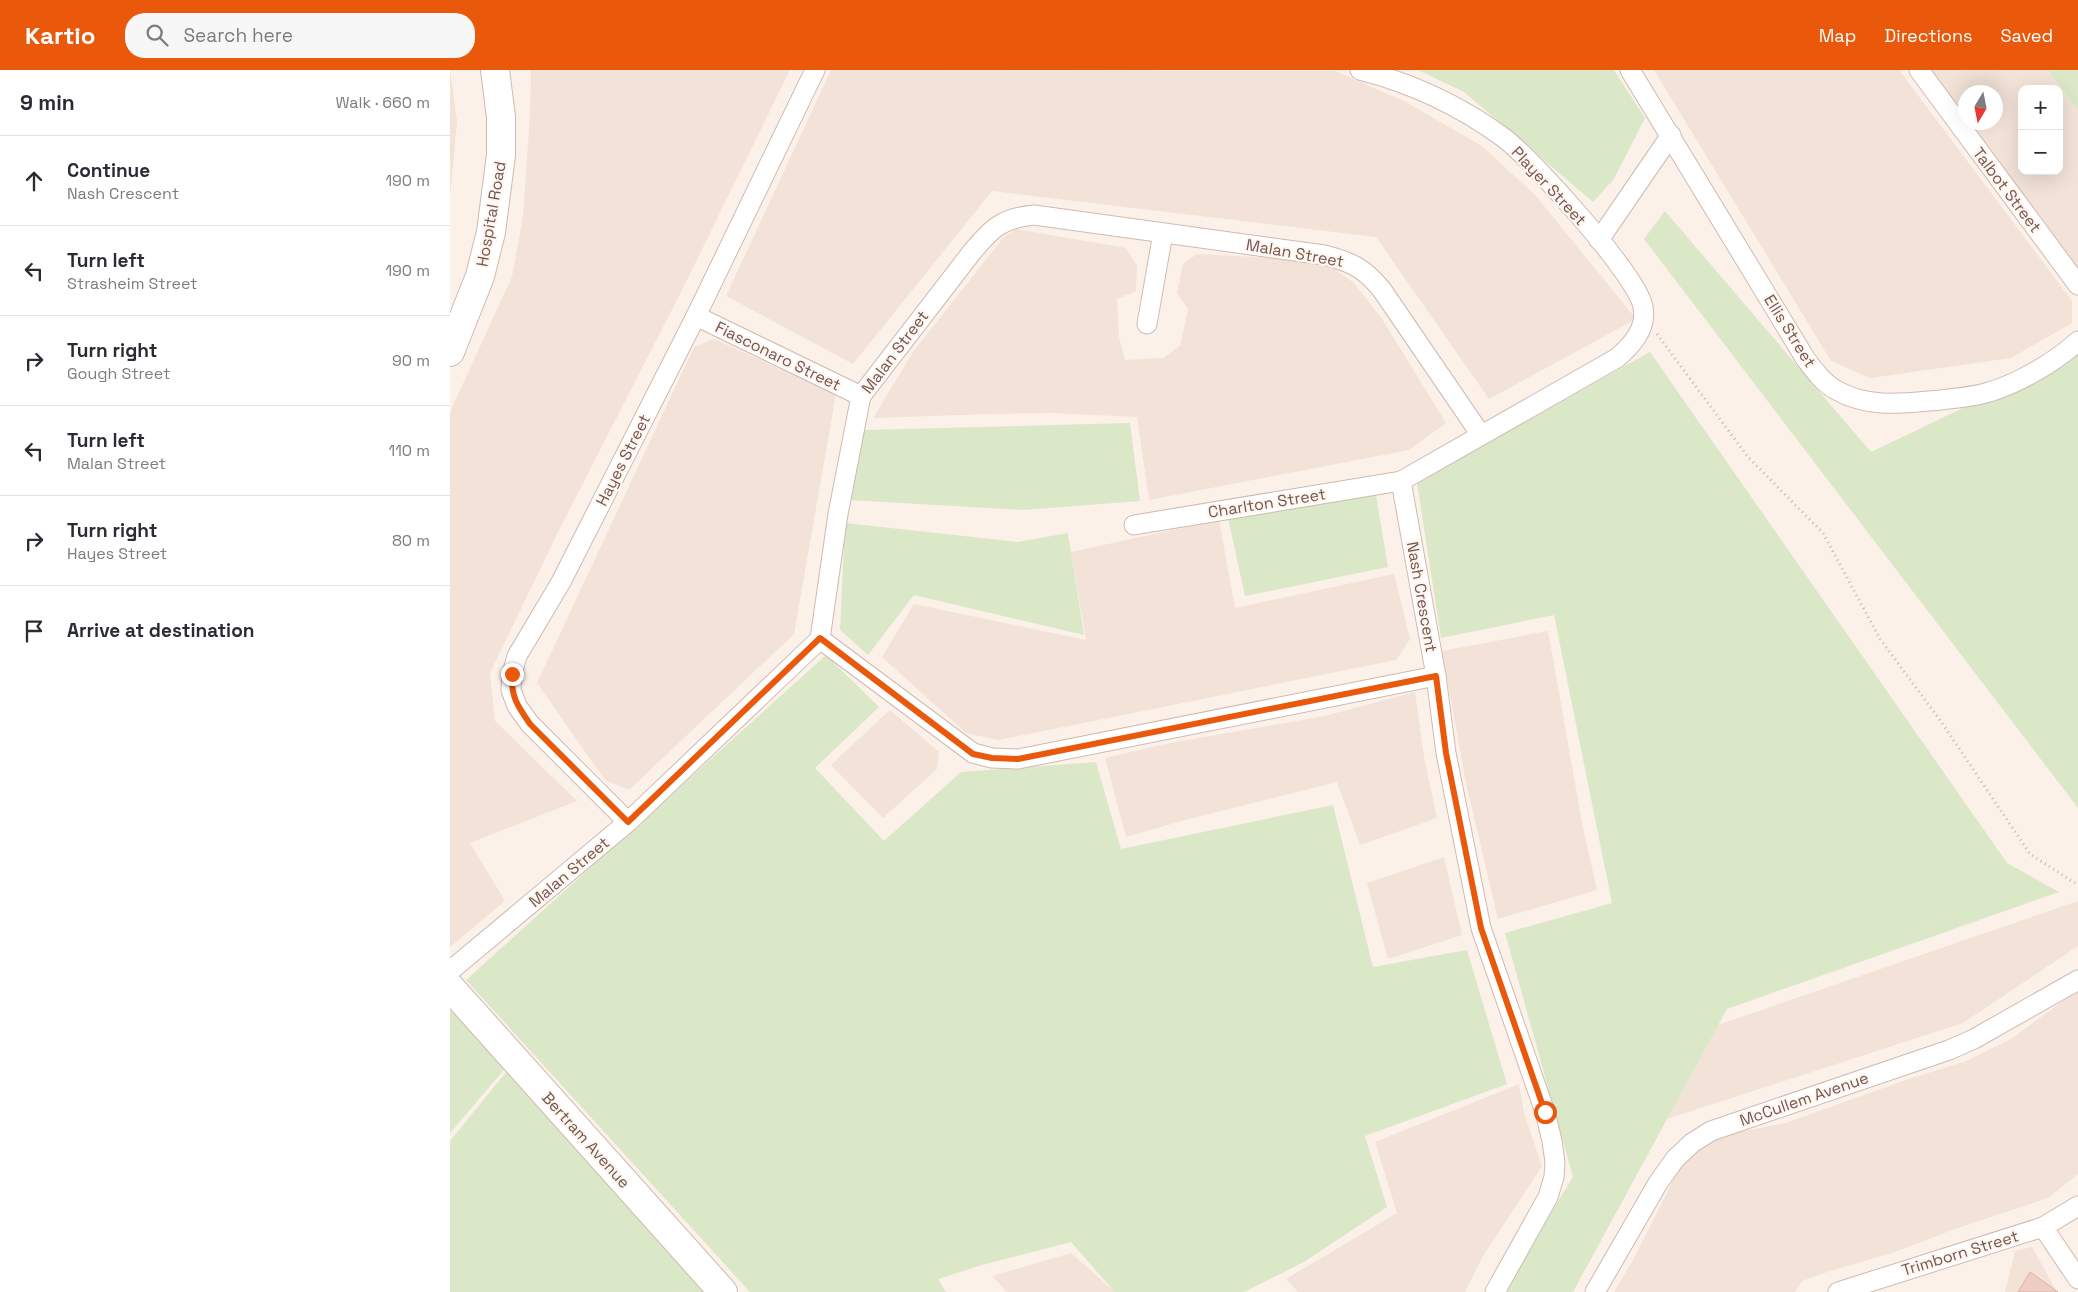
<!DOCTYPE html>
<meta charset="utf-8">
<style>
body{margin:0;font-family:"Space Grotesk",sans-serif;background:#f7f7f7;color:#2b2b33}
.controls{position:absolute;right:15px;top:15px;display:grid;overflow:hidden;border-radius:10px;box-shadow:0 5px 20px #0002}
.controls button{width:45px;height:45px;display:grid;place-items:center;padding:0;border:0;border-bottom:1px solid #e1e1e2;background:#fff;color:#2b2b33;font:25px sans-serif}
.compass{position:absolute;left:1508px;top:15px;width:45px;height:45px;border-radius:50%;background:#fff;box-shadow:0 5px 20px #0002;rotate:190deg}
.stop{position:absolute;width:15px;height:15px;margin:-11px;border:4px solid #ea580c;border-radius:50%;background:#fff}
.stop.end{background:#ea580c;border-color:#fff;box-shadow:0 1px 5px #0008}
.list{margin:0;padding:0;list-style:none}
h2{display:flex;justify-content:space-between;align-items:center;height:65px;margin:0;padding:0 20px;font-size:21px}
h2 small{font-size:16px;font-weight:400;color:#7c7c81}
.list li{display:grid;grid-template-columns:32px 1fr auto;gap:15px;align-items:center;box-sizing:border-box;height:90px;padding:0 20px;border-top:1px solid #e1e1e2}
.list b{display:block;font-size:19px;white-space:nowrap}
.list p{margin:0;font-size:16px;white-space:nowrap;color:#7c7c81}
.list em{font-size:16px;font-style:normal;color:#7c7c81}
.icon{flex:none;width:28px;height:28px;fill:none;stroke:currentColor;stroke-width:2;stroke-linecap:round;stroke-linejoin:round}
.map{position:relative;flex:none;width:1628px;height:1222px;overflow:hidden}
header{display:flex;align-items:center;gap:30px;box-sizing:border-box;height:70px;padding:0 25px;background:#ea580c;color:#fff}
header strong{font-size:24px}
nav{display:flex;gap:28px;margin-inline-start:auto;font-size:18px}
.search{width:350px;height:45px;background:#f7f7f7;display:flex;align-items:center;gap:12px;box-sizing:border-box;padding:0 18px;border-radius:20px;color:#7c7c81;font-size:19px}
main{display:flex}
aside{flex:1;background:#fff}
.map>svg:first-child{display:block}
</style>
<header>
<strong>Kartio</strong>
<div class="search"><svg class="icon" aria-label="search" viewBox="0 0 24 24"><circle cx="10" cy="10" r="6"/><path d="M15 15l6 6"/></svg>Search here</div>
<nav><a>Map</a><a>Directions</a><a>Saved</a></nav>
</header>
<main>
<aside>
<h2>9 min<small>Walk · 660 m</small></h2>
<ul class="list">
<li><svg class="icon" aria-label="ahead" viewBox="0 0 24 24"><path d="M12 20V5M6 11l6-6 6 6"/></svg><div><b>Continue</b><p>Nash Crescent</p></div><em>190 m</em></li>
<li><svg class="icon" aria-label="left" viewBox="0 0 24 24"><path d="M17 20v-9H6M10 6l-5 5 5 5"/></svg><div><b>Turn left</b><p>Strasheim Street</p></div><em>190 m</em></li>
<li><svg class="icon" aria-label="right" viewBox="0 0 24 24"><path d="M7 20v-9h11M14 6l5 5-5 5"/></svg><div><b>Turn right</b><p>Gough Street</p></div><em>90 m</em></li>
<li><svg class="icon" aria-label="left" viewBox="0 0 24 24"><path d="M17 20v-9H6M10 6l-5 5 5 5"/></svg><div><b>Turn left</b><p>Malan Street</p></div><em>110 m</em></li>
<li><svg class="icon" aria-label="right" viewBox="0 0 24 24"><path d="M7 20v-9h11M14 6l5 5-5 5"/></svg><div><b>Turn right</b><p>Hayes Street</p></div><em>80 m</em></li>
<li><svg class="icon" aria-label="arrive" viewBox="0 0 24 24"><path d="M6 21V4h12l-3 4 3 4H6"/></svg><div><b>Arrive at destination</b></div></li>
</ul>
</aside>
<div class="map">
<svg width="1628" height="1222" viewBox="0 0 1628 1222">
<rect width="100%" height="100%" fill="#fbf1e9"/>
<g fill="#f2e2d8" fill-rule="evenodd">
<path d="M 0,0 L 7,51 L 0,127 Z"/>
<path d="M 81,0 L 340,0 L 232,220 L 109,460 L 40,603 L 45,651 L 127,731 L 20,773 L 55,831 L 0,877 L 0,342 L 62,207 L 73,146 L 80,45 Z"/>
<path d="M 381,0 L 885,1 L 954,31 L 1032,76 L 1086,126 L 1186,249 L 1039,329 L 926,167 L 542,121 L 403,294 L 276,226 Z"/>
<path d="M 1204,0 L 1449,0 L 1622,231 L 1622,253 L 1561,288 L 1420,308 L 1381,291 Z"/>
<path d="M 1467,0 L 1598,0 L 1628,40 L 1628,213 ZM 1572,19 L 1609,19 L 1609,101 L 1572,101 ZM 1516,22 L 1546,22 L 1546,52 L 1516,52 Z"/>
<path d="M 566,159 L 676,178 L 687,196 L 686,221 L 667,229 L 669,267 L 675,290 L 713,288 L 730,276 L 738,239 L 727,223 L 733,194 L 747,184 L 843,189 L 883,198 L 904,213 L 932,249 L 996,353 L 959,380 L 699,430 L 687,347 L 602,343 L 540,344 L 423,348 L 463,282 L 553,168 Z"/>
<path d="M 264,269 L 386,324 L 344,564 L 179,720 L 155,710 L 87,613 L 244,277 Z"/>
<path d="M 769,450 L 785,538 L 944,504 L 960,569 L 946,590 L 548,670 L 516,663 L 432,587 L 464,534 L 636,570 L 621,482 Z"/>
<path d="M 1098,561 L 1133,758 L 1147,820 L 1048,849 L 1016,713 L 992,581 Z"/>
<path d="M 965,622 L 974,687 L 987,748 L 910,775 L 887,712 L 739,749 L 676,767 L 655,688 L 720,673 L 875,646 Z"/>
<path d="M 440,640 L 489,682 L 487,699 L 433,748 L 381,695 Z"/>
<path d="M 994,787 L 1012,865 L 938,889 L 917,813 Z"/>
<path d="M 1628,831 L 1628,876 L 1513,953 L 1217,1049 L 1268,955 Z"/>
<path d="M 1628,920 L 1628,1104 L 1598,1128 L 1505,1159 L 1442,1183 L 1380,1201 L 1352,1211 L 1345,1222 L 1164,1222 L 1182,1192 L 1235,1087 L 1272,1065 L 1336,1053 L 1453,1011 L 1516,991 L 1561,969 Z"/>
<path d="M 1069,1014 L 1074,1043 L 1092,1096 L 1033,1186 L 1015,1222 L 848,1222 L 836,1209 L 947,1143 L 925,1072 Z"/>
<path d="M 1582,1177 L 1607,1222 L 1555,1222 L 1565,1181 Z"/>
<path d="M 621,1183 L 665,1222 L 557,1222 L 542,1206 Z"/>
</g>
<g fill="#dae8c8">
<path d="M 968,0 L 1164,0 L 1195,48 L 1164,109 L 1143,132 L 1014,22 Z"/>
<path d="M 1598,0 L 1628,0 L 1628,40 Z"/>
<path d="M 1215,141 L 1421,382 L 1628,283 L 1628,738 L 1194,169 Z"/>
<path d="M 1200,282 L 1557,793 L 1609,822 L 1277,939 L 1123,1222 L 1052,1222 L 1123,1107 L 1055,863 L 1162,833 L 1104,545 L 991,568 L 967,413 Z"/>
<path d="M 680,353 L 690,431 L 573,440 L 399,430 L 414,360 Z"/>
<path d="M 925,419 L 938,497 L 795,526 L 778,448 Z"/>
<path d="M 395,453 L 568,472 L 618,463 L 634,565 L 464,525 L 418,585 L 390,560 Z"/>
<path d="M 376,585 L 429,637 L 365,698 L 434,771 L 511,702 L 646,692 L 671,779 L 883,735 L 923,897 L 1017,880 L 1057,1014 L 915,1066 L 937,1137 L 854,1192 L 794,1222 L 665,1222 L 621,1172 L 532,1195 L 488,1209 L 496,1222 L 300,1222 L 16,910 Z"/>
<path d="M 0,935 L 58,995 L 0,1063 Z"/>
<path d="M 57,1001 L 258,1222 L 0,1222 L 0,1071 Z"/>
</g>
<path fill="#efcdc3" stroke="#e0b1a4" d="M 1580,1202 L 1608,1222 L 1568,1222 Z"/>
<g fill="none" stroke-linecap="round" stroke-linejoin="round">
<defs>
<g id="street">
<path d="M 1180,0 L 1355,288 C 1364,300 1373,313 1386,320 C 1419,339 1455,333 1490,330 C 1506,328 1524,327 1539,322 C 1567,314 1607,291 1628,271"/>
<path d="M 1469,0 L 1628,215"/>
<path d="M 1149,170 L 1221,65"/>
<path d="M 246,246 L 411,326"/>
<path d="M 697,254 L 713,163"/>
<path d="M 951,411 L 986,606 L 996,683 L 1031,858 L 1095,1042 L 1102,1071 L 1105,1092 L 1104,1107 L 1098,1127 L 1045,1222"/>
<path d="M 684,455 L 951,411 L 1167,288 C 1182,275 1197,259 1193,237 C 1188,206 1082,89 1054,68 C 1012,37 961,13 910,0"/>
<path d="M 370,569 L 523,683 L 542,688 L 568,689 L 986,606"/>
<path d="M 178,752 L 80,654 L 67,636 L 61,620 L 62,604 L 67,586 L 111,512 L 246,246 L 365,0"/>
<path d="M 0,901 L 178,752 L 370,569 L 388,444 L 411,326 L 522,182 C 542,158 552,148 584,145 L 874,185 C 902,192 914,198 932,220 L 1031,365"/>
<path d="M 1593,1157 L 1628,1209"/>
<path d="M 1145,1222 L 1208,1113 L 1225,1089 L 1242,1073 L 1261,1061 L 1499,980 L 1524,969 L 1628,910"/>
<path d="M 1388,1222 L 1593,1157 L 1628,1136"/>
</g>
<g id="secondary">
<path d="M 0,282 L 30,206 L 41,162 L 51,85 L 51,47 L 45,0"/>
<path d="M 0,917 L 273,1222"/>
</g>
</defs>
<use href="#street" stroke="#cfbab2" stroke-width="21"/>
<use href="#secondary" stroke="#d1b9b0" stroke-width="30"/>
<path stroke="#d4b0a6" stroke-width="3" stroke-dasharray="1 4" stroke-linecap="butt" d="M 1207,264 L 1298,387 L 1373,463 L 1430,569 L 1490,650 L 1580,784 L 1628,815"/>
<use href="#street" stroke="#fff" stroke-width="19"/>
<use href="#secondary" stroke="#fff" stroke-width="28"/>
</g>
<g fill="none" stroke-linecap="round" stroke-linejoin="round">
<path stroke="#ea580c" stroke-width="6" d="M 62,604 C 61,627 67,635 80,654 L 178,752 L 370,568 L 523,684 L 542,688 L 568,689 L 986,606 L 996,683 L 1031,858 L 1095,1042"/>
</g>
<g text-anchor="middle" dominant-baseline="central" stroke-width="4.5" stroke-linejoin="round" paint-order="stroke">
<g font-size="16" fill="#74564e" stroke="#fef6f0">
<text transform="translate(1099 116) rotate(47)">Player Street</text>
<text transform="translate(1557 120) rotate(53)">Talbot Street</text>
<text transform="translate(41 144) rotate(-80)">Hospital Road</text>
<text transform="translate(845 183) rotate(10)">Malan Street</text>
<text transform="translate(1340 261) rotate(58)">Ellis Street</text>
<text transform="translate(445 282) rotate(-53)">Malan Street</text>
<text transform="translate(328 286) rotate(26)">Fiasconaro Street</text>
<text transform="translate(173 390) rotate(-63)">Hayes Street</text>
<text transform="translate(817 433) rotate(-9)">Charlton Street</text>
<text transform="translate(972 527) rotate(80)">Nash Crescent</text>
<text transform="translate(119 802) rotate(-40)">Malan Street</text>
<text transform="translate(1354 1029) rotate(-19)">McCullem Avenue</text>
<text transform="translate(136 1070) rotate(48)">Bertram Avenue</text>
<text transform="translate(1510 1183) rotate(-17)">Trimborn Street</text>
</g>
</g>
</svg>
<div class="controls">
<button>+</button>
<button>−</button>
</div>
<svg class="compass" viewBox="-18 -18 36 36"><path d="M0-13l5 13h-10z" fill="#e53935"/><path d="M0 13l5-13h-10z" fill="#7c7c81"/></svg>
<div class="stop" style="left:1095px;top:1042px"></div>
<div class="stop end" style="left:62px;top:604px"></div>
</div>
</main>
